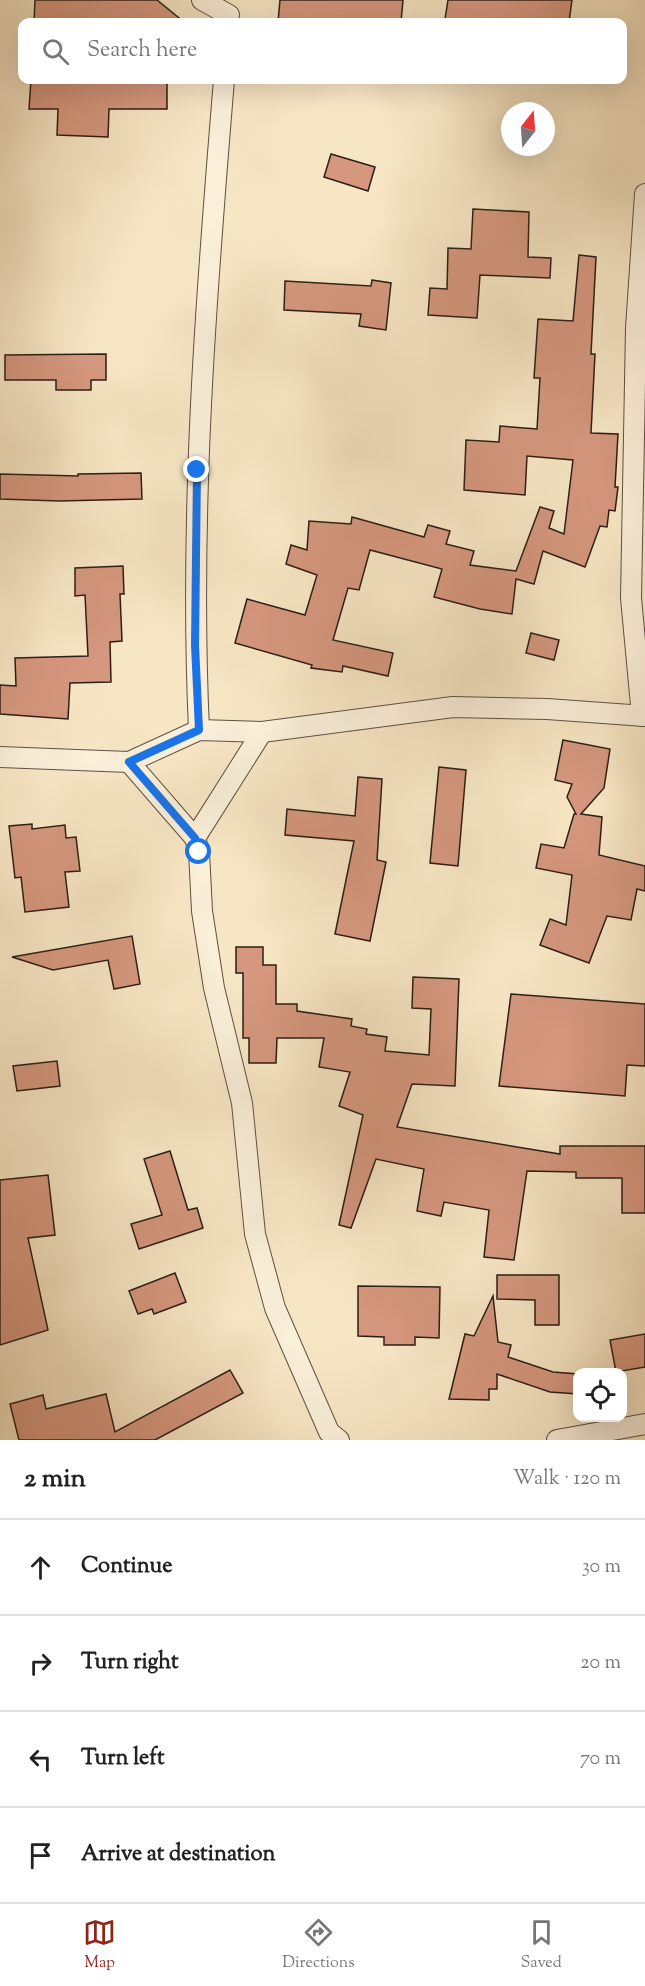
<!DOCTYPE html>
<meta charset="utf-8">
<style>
body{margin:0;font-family:"Sorts Mill Goudy",serif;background:#f6f6f6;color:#222}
.controls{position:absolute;right:18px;bottom:18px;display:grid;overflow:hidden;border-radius:12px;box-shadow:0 6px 24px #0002}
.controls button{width:54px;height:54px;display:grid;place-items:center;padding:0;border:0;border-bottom:2px solid #e0e0e0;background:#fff;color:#222;font:30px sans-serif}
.compass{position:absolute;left:501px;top:102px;width:54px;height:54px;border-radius:50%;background:#fff;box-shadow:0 6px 24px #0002;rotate:17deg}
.stop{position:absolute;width:18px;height:18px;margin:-14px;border:4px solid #1a73e8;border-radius:50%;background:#fff}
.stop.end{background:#1a73e8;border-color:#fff;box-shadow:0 2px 6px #0008}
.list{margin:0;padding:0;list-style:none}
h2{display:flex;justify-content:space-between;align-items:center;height:78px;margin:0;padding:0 24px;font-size:26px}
h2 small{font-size:20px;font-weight:400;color:#767676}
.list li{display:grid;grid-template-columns:39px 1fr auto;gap:18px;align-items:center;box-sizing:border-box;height:96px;padding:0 24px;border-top:2px solid #e0e0e0}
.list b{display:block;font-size:22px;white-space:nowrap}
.list em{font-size:20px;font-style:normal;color:#767676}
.icon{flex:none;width:33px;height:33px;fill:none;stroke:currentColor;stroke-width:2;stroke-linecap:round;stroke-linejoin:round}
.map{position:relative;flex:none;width:645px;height:1440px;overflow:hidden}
.search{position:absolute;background:#fff;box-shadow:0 6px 24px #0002;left:18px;right:18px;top:18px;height:66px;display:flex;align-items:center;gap:15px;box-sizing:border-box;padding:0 21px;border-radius:12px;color:#767676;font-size:22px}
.sheet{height:462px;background:#fff}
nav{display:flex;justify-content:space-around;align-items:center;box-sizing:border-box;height:84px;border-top:2px solid #e0e0e0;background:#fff;font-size:16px;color:#767676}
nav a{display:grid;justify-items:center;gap:3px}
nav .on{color:#8f2418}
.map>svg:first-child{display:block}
</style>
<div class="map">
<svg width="645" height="1440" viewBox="0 0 645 1440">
<rect width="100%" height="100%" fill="#f7e6c4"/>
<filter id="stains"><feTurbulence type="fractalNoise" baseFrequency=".00333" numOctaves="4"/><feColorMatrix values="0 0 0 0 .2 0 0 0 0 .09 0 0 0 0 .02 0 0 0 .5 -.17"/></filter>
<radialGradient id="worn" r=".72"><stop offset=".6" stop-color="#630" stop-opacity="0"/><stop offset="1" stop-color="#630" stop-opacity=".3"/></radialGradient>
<g fill="#d5977e" stroke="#2c1e16" stroke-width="1.5">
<path d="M 35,0 L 157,0 L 184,22 L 34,22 Z"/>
<path d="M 280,0 L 403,0 L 401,22 L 278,22 Z"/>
<path d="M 448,0 L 572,0 L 569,22 L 471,22 L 445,19 Z"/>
<path d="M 31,80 L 167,80 L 167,109 L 109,109 L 108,137 L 57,135 L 58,109 L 29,109 Z"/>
<path d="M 331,154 L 375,167 L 368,191 L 324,177 Z"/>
<path d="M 473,209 L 529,212 L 528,257 L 551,258 L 550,278 L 480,275 L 477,318 L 428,315 L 430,288 L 447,289 L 448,248 L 471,249 Z"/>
<path d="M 579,255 L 596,257 L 591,354 L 595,354 L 591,433 L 618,434 L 615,487 L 618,487 L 615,511 L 609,510 L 607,527 L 600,526 L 585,567 L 543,551 L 534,584 L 516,579 L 512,614 L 480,609 L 434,597 L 442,569 L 370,550 L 359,590 L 348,588 L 333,640 L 393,653 L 388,676 L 343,666 L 342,672 L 311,668 L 312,665 L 235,643 L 247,599 L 305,615 L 317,575 L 286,564 L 291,545 L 307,550 L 309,521 L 351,524 L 352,517 L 424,537 L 428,525 L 450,531 L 446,544 L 474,551 L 470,565 L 516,571 L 540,507 L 554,511 L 549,528 L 564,534 L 573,460 L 527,456 L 525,495 L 464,490 L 466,440 L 499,442 L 500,426 L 537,429 L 540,378 L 534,378 L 538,319 L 573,321 Z"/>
<path d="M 372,280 L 391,283 L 386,330 L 359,326 L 361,314 L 284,310 L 285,281 L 371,286 Z"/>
<path d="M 106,354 L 106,380 L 91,380 L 91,390 L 56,390 L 56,380 L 5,380 L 5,355 Z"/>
<path d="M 141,473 L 142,499 L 59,501 L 0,499 L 0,474 L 78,476 L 78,474 Z"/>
<path d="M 123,566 L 124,594 L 120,594 L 122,641 L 110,642 L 111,682 L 70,683 L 68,719 L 0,714 L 0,685 L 16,686 L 15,658 L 88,656 L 85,595 L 75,596 L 75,568 Z"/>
<path d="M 531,633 L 559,640 L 554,660 L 526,653 Z"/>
<path d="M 563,740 L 610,749 L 604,788 L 581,814 L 602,817 L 599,855 L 645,866 L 645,891 L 637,889 L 631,920 L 607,916 L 589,963 L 540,945 L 550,919 L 566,925 L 572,875 L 536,868 L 541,844 L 564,848 L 574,814 L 576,814 L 567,797 L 572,784 L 555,780 Z"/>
<path d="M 439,767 L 466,770 L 458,866 L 430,863 Z"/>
<path d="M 358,777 L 382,779 L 377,860 L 386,862 L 370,941 L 335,934 L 354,841 L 285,835 L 287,809 L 355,816 Z"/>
<path d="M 32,824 L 32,829 L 65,825 L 66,838 L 76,837 L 80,871 L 65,872 L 69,907 L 25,912 L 21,877 L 15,878 L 9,826 Z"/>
<path d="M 132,936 L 140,984 L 114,989 L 108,960 L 53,970 L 12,957 Z"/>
<path d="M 236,947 L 263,947 L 263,965 L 276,965 L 276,1004 L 297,1004 L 297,1011 L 352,1019 L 351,1026 L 367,1029 L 366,1034 L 387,1037 L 385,1051 L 429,1055 L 431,1009 L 412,1008 L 413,977 L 459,979 L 455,1086 L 412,1084 L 397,1127 L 560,1154 L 560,1146 L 645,1146 L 645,1213 L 622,1213 L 622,1178 L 576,1178 L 576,1172 L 527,1171 L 514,1260 L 484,1257 L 489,1210 L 444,1202 L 441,1216 L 417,1211 L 424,1169 L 376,1159 L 351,1228 L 339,1225 L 363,1115 L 339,1106 L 350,1072 L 319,1067 L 324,1038 L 277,1038 L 276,1063 L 249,1063 L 249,1038 L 243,1038 L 243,973 L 236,973 Z"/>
<path d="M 511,994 L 645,1004 L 645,1066 L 627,1065 L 625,1096 L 499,1086 Z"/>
<path d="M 57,1061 L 60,1086 L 17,1091 L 13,1066 Z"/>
<path d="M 170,1151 L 188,1210 L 197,1208 L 203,1228 L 139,1249 L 131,1224 L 162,1215 L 144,1159 Z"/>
<path d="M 48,1175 L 55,1235 L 28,1238 L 48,1330 L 0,1345 L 0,1180 Z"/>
<path d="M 175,1273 L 186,1302 L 154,1314 L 152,1309 L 138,1314 L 129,1291 Z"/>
<path d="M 497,1275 L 559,1275 L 559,1325 L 535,1325 L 535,1300 L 497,1299 Z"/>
<path d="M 358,1286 L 440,1287 L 439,1338 L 415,1337 L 415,1345 L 384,1345 L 384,1337 L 358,1336 Z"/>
<path d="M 493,1296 L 498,1342 L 511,1345 L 508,1357 L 553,1372 L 578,1374 L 578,1394 L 550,1392 L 497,1374 L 497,1389 L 489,1389 L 489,1400 L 449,1399 L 465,1334 L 474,1336 Z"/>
<path d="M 645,1334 L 645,1367 L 616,1372 L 610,1340 Z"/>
<path d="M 230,1370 L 243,1393 L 155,1440 L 19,1440 L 10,1404 L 43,1395 L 46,1409 L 106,1394 L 115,1432 Z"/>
</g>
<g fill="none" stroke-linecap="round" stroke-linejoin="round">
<defs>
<g id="street">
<path d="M 202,0 L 229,15"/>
<path d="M 642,716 L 631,598 L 636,328 L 645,194"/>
<path d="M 199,730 C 189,513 206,296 224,80"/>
<path d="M 0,757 L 129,762 L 199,730 L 262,732 L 453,707 L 547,709 L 645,716"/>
<path d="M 129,762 L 195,838 L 199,852 L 202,911 L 214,988 L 242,1103 L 255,1234 L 275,1308 L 329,1432 L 339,1440"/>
<path d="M 195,838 L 262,732"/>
<path d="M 557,1440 L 645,1424"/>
</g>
</defs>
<use href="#street" stroke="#5f5042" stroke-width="22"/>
<use href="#street" stroke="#faefd9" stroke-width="20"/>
</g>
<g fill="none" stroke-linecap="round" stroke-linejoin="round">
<path stroke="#1a73e8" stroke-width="8" d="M 197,470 L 195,645 L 199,730 L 129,762 L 195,838 L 199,852"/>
</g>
<rect width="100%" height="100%" filter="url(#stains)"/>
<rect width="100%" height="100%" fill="url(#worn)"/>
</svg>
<div class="controls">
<button><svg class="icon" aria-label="locate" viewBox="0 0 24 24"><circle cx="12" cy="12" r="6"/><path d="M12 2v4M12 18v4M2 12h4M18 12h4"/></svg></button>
</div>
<svg class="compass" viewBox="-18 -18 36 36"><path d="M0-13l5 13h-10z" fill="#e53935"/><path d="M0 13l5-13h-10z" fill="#767676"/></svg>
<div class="stop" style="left:199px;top:852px"></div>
<div class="stop end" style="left:197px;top:470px"></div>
<div class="search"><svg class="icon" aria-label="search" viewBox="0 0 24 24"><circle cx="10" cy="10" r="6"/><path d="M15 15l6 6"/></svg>Search here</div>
</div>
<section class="sheet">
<h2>2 min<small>Walk · 120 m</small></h2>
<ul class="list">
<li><svg class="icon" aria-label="ahead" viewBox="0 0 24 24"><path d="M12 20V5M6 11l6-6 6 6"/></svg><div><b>Continue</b></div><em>30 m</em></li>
<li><svg class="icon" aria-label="right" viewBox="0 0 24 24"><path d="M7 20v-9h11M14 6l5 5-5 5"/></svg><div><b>Turn right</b></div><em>20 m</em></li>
<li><svg class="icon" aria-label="left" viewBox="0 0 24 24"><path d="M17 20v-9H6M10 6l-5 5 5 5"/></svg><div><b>Turn left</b></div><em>70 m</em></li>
<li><svg class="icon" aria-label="arrive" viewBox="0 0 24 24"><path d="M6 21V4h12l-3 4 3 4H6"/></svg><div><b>Arrive at destination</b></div></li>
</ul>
</section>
<nav>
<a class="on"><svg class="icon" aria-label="map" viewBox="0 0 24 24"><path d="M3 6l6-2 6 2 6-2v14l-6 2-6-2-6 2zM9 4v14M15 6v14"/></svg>Map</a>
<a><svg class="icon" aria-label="directions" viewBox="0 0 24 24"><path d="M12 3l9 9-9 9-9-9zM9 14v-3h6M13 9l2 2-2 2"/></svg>Directions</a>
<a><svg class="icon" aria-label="saved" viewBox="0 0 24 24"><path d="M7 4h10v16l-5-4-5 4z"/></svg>Saved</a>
</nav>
